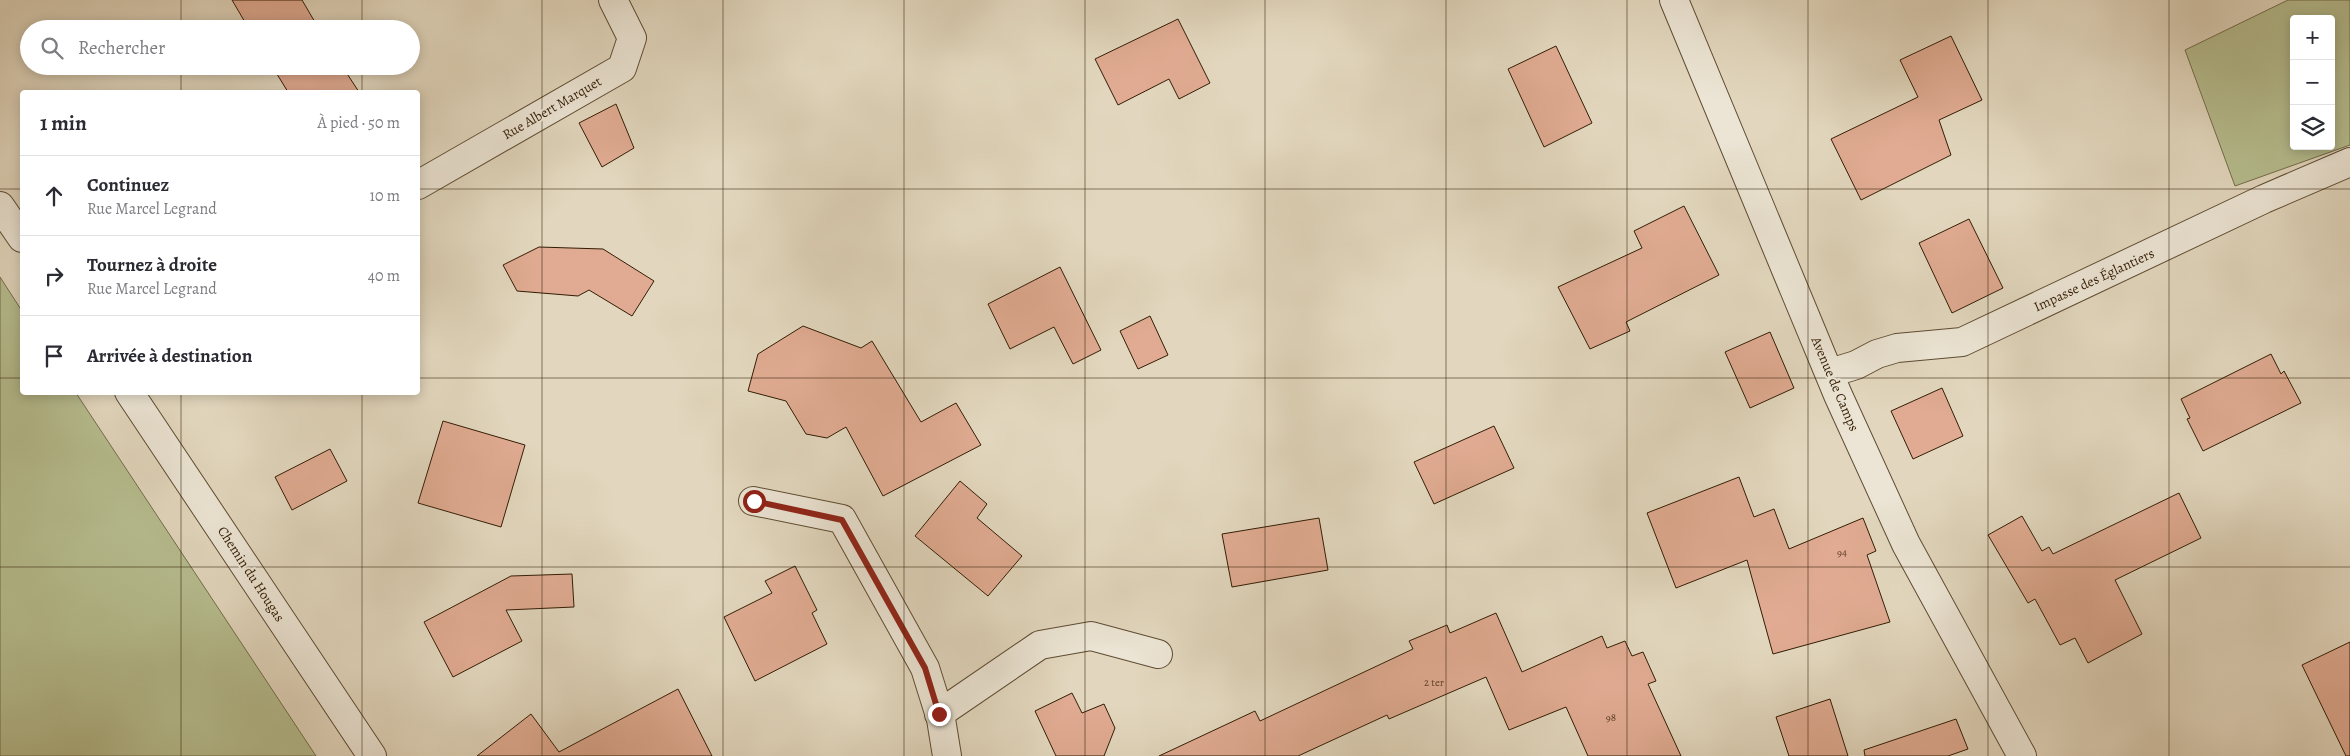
<!DOCTYPE html>
<html lang="fr">
<meta charset="utf-8">
<style>
body{margin:0;font-family:Alegreya,serif;background:#f7f7f7;color:#2b2b33}
.controls{position:absolute;right:15px;top:15px;display:grid;overflow:hidden;border-radius:5px;box-shadow:0 2px 12px #0003}
.controls button{width:45px;height:45px;display:grid;place-items:center;padding:0;border:0;border-bottom:1px solid #e1e1e2;background:#fff;color:#2b2b33;font:25px sans-serif}
.stop{position:absolute;width:15px;height:15px;margin:-11px;border:4px solid #8f2418;border-radius:50%;background:#fff}
.stop.end{background:#8f2418;border-color:#fff;box-shadow:0 1px 5px #0008}
.list{margin:0;padding:0;list-style:none}
h2{display:flex;justify-content:space-between;align-items:center;height:65px;margin:0;padding:0 20px;font-size:21px}
h2 small{font-size:16px;font-weight:400;color:#7c7c81}
.list li{display:grid;grid-template-columns:32px 1fr auto;gap:15px;align-items:center;box-sizing:border-box;height:80px;padding:0 20px;border-top:1px solid #e1e1e2}
.list b{display:block;font-size:19px;white-space:nowrap}
.list p{margin:0;font-size:16px;white-space:nowrap;color:#7c7c81}
.list em{font-size:16px;font-style:normal;color:#7c7c81}
.icon{flex:none;width:28px;height:28px;fill:none;stroke:currentColor;stroke-width:2;stroke-linecap:round;stroke-linejoin:round}
.map{position:relative;flex:none;width:2350px;height:756px;overflow:hidden}
.search{position:absolute;background:#fff;box-shadow:0 2px 12px #0003;left:20px;top:20px;width:400px;height:55px;display:flex;align-items:center;gap:12px;box-sizing:border-box;padding:0 18px;border-radius:28px;color:#7c7c81;font-size:19px}
.panel{position:absolute;background:#fff;box-shadow:0 2px 12px #0003;left:20px;top:90px;width:400px;height:305px;border-radius:5px}
.map>svg:first-child{display:block}
</style>
<div class="map">
<svg width="2350" height="756" viewBox="0 0 2350 756">
<rect width="100%" height="100%" fill="#e2d7be"/>
<filter id="stains"><feTurbulence type="fractalNoise" baseFrequency=".004" numOctaves="4"/><feColorMatrix values="0 0 0 0 .2 0 0 0 0 .09 0 0 0 0 .02 0 0 0 .5 -.17"/></filter>
<radialGradient id="worn" r=".72"><stop offset=".6" stop-color="#630" stop-opacity="0"/><stop offset="1" stop-color="#630" stop-opacity=".3"/></radialGradient>
<g fill="#b6bd8f" stroke="#746d4a" fill-rule="evenodd">
<path d="M 2288,0 L 2350,0 L 2350,145 L 2235,186 L 2185,50 ZM 2294,19 L 2331,19 L 2331,146 L 2294,146 Z"/>
<path d="M 0,277 L 22,311 L 22,392 L 76,393 L 316,756 L 0,756 Z"/>
</g>
<g fill="#e0ab92" stroke="#321d04">
<path d="M 232,0 L 302,0 L 319,29 L 249,29 Z"/>
<path d="M 1178,19 L 1210,83 L 1179,99 L 1169,79 L 1118,105 L 1095,59 Z"/>
<path d="M 1951,36 L 1982,100 L 1939,120 L 1951,155 L 1861,200 L 1831,139 L 1918,97 L 1900,60 Z"/>
<path d="M 1556,46 L 1592,123 L 1544,147 L 1508,69 Z"/>
<path d="M 272,66 L 342,66 L 359,92 L 288,92 Z"/>
<path d="M 616,104 L 634,148 L 602,167 L 579,123 Z"/>
<path d="M 1684,206 L 1719,275 L 1626,322 L 1630,331 L 1590,349 L 1558,287 L 1642,248 L 1634,231 Z"/>
<path d="M 1969,219 L 2003,288 L 1952,313 L 1919,243 Z"/>
<path d="M 539,247 L 603,249 L 654,281 L 632,316 L 589,290 L 578,296 L 517,291 L 503,265 Z"/>
<path d="M 1060,267 L 1101,350 L 1073,364 L 1054,327 L 1010,349 L 988,304 Z"/>
<path d="M 1150,316 L 1168,355 L 1138,369 L 1120,331 Z"/>
<path d="M 803,326 L 861,348 L 872,341 L 921,422 L 956,403 L 981,445 L 883,496 L 846,427 L 827,438 L 806,434 L 786,401 L 748,391 L 758,354 Z"/>
<path d="M 1770,332 L 1794,388 L 1750,408 L 1725,352 Z"/>
<path d="M 2271,354 L 2281,374 L 2284,371 L 2301,403 L 2203,451 L 2187,419 L 2190,418 L 2181,399 Z"/>
<path d="M 1942,388 L 1963,436 L 1913,459 L 1891,411 Z"/>
<path d="M 443,421 L 525,445 L 501,527 L 418,503 Z"/>
<path d="M 1494,426 L 1514,468 L 1434,504 L 1414,462 Z"/>
<path d="M 330,449 L 347,481 L 292,510 L 275,477 Z"/>
<path d="M 1739,477 L 1754,517 L 1774,509 L 1789,549 L 1863,518 L 1876,551 L 1867,555 L 1890,622 L 1773,654 L 1747,560 L 1676,588 L 1647,513 Z"/>
<path d="M 960,481 L 987,504 L 977,518 L 1022,556 L 988,596 L 915,536 Z"/>
<path d="M 2179,493 L 2201,538 L 2115,580 L 2142,634 L 2088,663 L 2075,638 L 2060,645 L 2035,599 L 2028,603 L 1988,535 L 2022,516 L 2042,551 L 2049,547 L 2053,554 Z"/>
<path d="M 1319,518 L 1328,570 L 1232,587 L 1222,534 Z"/>
<path d="M 795,566 L 817,610 L 812,613 L 827,644 L 755,681 L 724,617 L 772,593 L 765,581 Z"/>
<path d="M 572,574 L 574,607 L 506,610 L 522,641 L 453,677 L 424,622 L 511,576 Z"/>
<path d="M 1496,613 L 1522,672 L 1602,636 L 1607,648 L 1625,641 L 1632,656 L 1643,652 L 1656,681 L 1648,684 L 1681,756 L 1588,756 L 1566,707 L 1509,730 L 1486,677 L 1389,719 L 1387,715 L 1298,756 L 1159,756 L 1255,711 L 1260,721 L 1413,649 L 1409,641 L 1447,625 L 1450,633 Z"/>
<path d="M 2350,642 L 2350,756 L 2346,756 L 2302,665 Z"/>
<path d="M 678,689 L 712,756 L 477,756 L 531,714 L 559,752 Z"/>
<path d="M 1072,693 L 1082,713 L 1104,704 L 1115,728 L 1104,756 L 1056,756 L 1035,711 Z"/>
<path d="M 1830,699 L 1848,756 L 1789,756 L 1776,717 Z"/>
<path d="M 1956,719 L 1968,749 L 1948,756 L 1865,756 L 1864,750 Z"/>
</g>
<g fill="none" stroke-linecap="round" stroke-linejoin="round">
<defs>
<g id="minor">
<path d="M 1674,0 L 1838,395 L 1906,544 L 2022,756"/>
<path d="M 418,185 L 622,68 L 632,38 L 613,0"/>
<path d="M 0,206 L 22,238"/>
<path d="M 1830,373 L 1856,365 L 1877,354 L 1897,348 L 1962,342 L 2264,199 L 2350,162"/>
<path d="M 129,392 L 372,756"/>
<path d="M 753,501 L 842,519 L 925,668 L 941,719 L 947,756"/>
<path d="M 939,714 L 1040,645 L 1091,636 L 1158,654"/>
</g>
</defs>
<use href="#minor" stroke="#5e4c32" stroke-width="30"/>
<use href="#minor" stroke="#ece5d5" stroke-width="28"/>
</g>
<g fill="none" stroke-linecap="round" stroke-linejoin="round">
<path stroke="#8f2418" stroke-width="6" d="M 754,501 L 842,520 L 925,668 L 939,714"/>
</g>
<path fill="none" stroke="#321d04" stroke-width="1" stroke-opacity="0.55" d="M 181,0 L 181,29M 362,0 L 362,29M 542,0 L 542,756M 723,0 L 723,756M 904,0 L 904,756M 1085,0 L 1085,756M 1265,0 L 1265,756M 1446,0 L 1446,756M 1627,0 L 1627,756M 1808,0 L 1808,756M 1988,0 L 1988,756M 2169,0 L 2169,756M 181,66 L 181,92M 362,66 L 362,92M 0,189 L 22,189M 418,189 L 2350,189M 0,378 L 22,378M 418,378 L 2350,378M 181,392 L 181,756M 362,392 L 362,756M 0,567 L 2350,567"/>
<g text-anchor="middle" dominant-baseline="central" stroke-width="4" stroke-linejoin="round" paint-order="stroke">
<g font-size="11" fill="#5e4028">
<text x="1842" y="552">94</text>
<text x="1434" y="682">2 ter</text>
<text x="1611" y="717">98</text>
</g>
<g font-size="14" fill="#321d04" stroke="#ece5d5">
<text transform="translate(552 108) rotate(-30)">Rue Albert Marquet</text>
<text transform="translate(2094 280) rotate(-25)">Impasse des Églantiers</text>
<text transform="translate(1835 384) rotate(67)">Avenue de Camps</text>
<text transform="translate(251 574) rotate(57)">Chemin du Hougas</text>
</g>
</g>
<rect width="100%" height="100%" filter="url(#stains)"/>
<rect width="100%" height="100%" fill="url(#worn)"/>
</svg>
<div class="controls">
<button>+</button>
<button>−</button>
<button><svg class="icon" aria-label="layers" viewBox="0 0 24 24"><path d="M12 4l9 5-9 5-9-5zM3 14l9 5 9-5"/></svg></button>
</div>
<div class="stop" style="left:754px;top:501px"></div>
<div class="stop end" style="left:939px;top:714px"></div>
<div class="search"><svg class="icon" aria-label="search" viewBox="0 0 24 24"><circle cx="10" cy="10" r="6"/><path d="M15 15l6 6"/></svg>Rechercher</div>
<section class="panel">
<h2>1 min<small>À pied · 50 m</small></h2>
<ul class="list">
<li><svg class="icon" aria-label="ahead" viewBox="0 0 24 24"><path d="M12 20V5M6 11l6-6 6 6"/></svg><div><b>Continuez</b><p>Rue Marcel Legrand</p></div><em>10 m</em></li>
<li><svg class="icon" aria-label="right" viewBox="0 0 24 24"><path d="M7 20v-9h11M14 6l5 5-5 5"/></svg><div><b>Tournez à droite</b><p>Rue Marcel Legrand</p></div><em>40 m</em></li>
<li><svg class="icon" aria-label="arrive" viewBox="0 0 24 24"><path d="M6 21V4h12l-3 4 3 4H6"/></svg><div><b>Arrivée à destination</b></div></li>
</ul>
</section>
</div>
